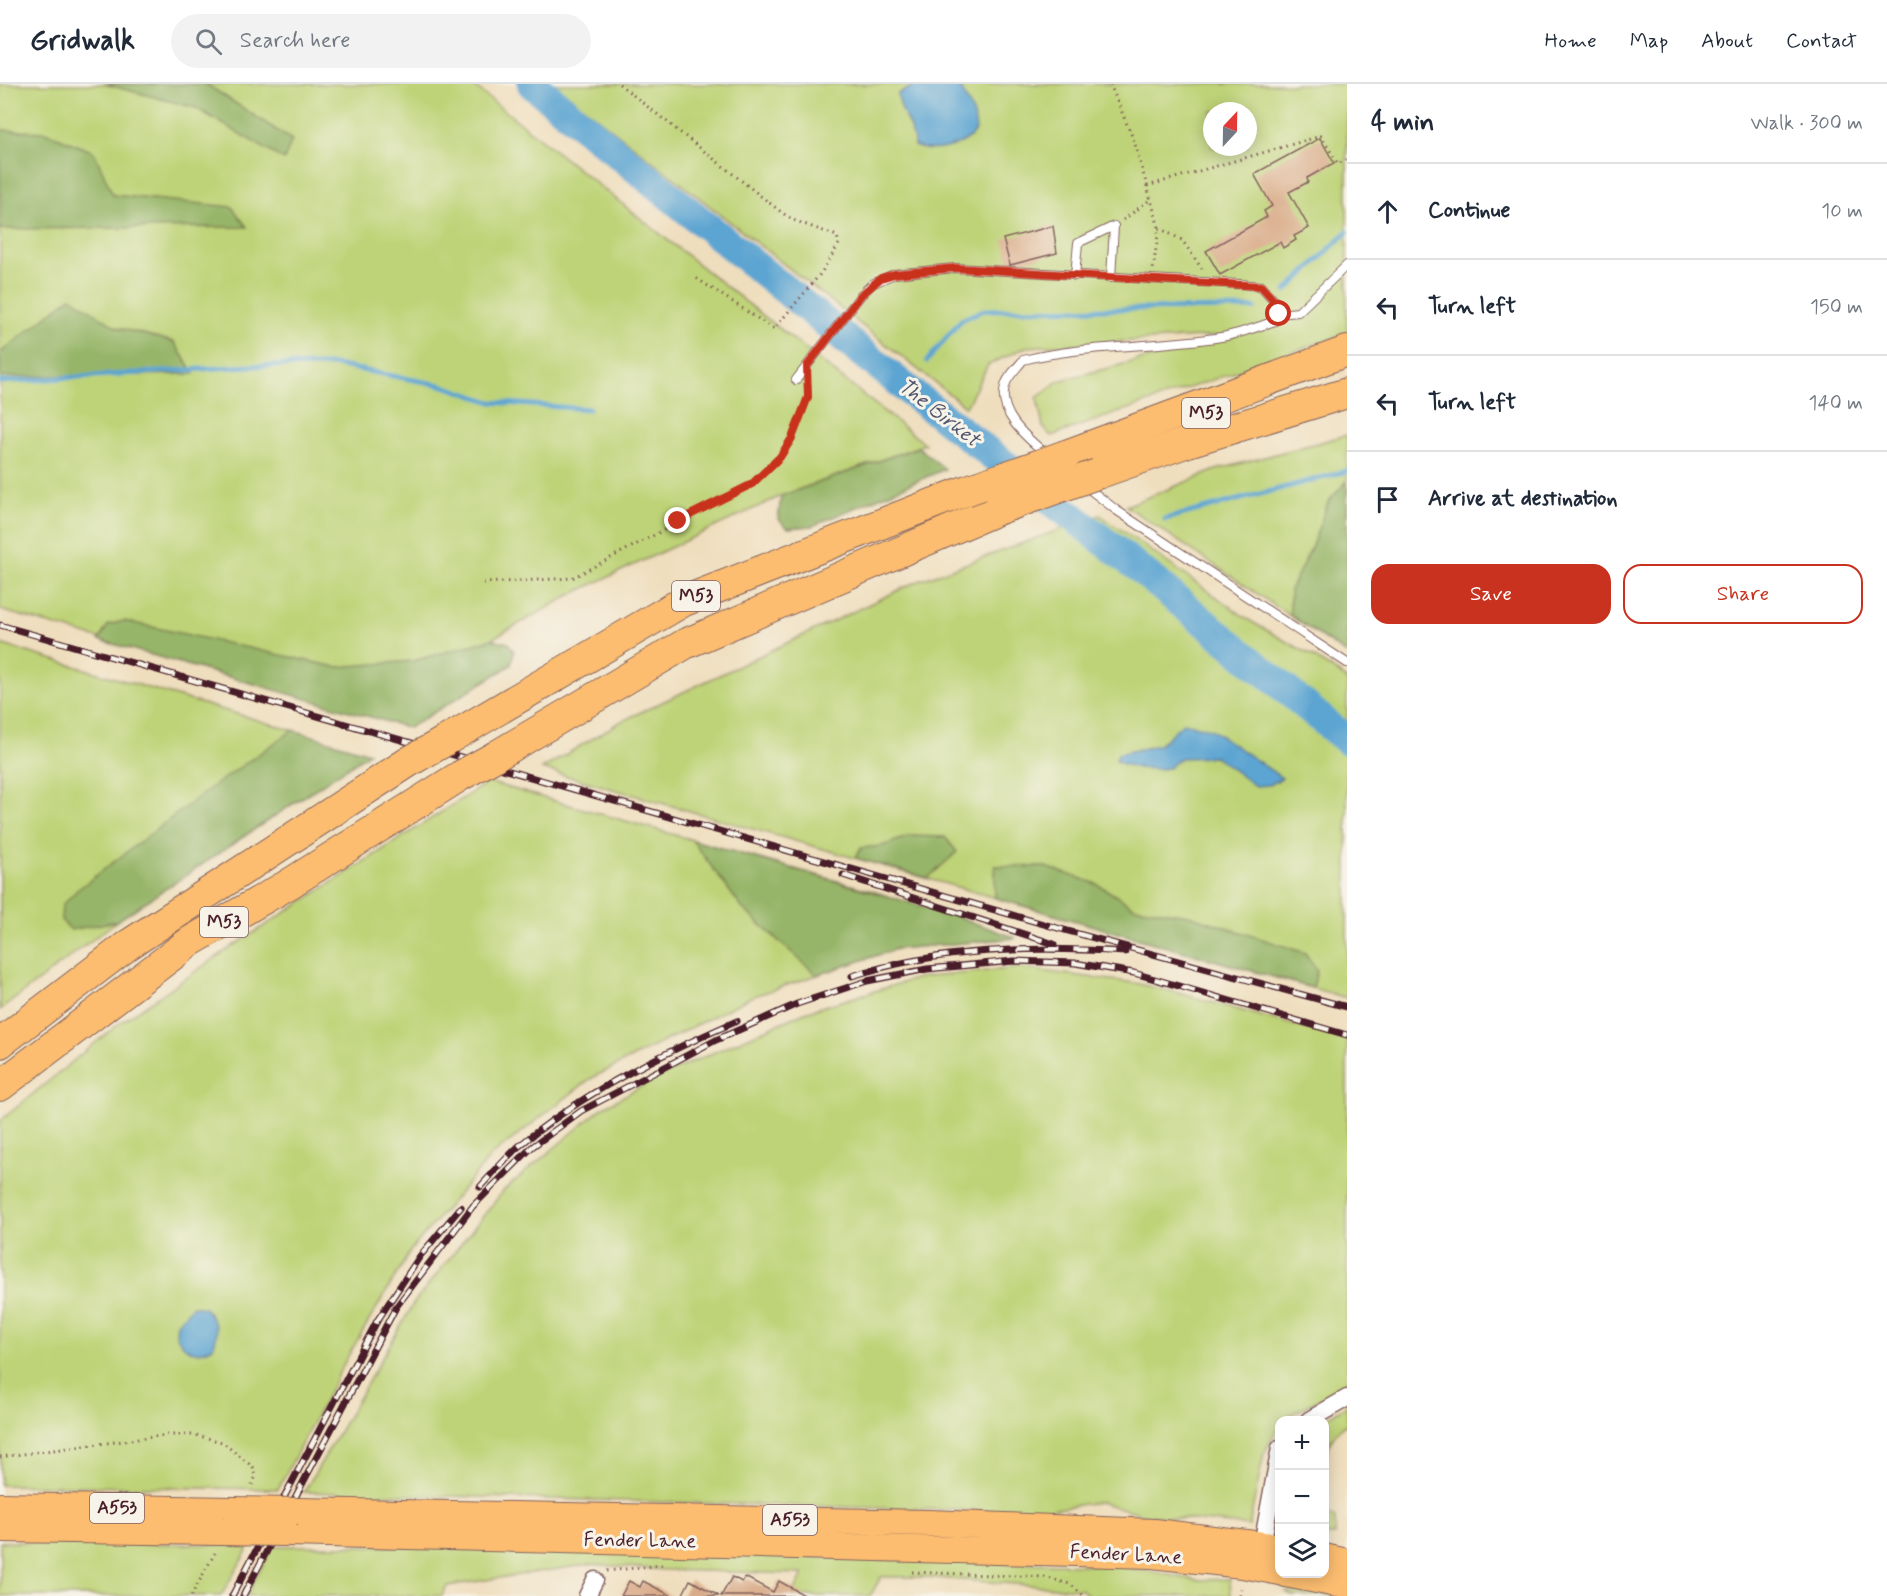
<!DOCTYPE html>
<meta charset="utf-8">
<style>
body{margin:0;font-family:Mynerve,sans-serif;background:#f2f2f3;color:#1f2937}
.controls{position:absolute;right:18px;bottom:18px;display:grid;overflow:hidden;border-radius:12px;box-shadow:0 3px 15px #0003}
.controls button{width:54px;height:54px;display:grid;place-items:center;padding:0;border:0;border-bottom:2px solid #e0e1e3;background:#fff;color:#1f2937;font:30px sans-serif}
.compass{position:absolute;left:1203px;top:18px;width:54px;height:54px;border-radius:50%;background:#fff;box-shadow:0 3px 15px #0003;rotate:22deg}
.stop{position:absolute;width:18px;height:18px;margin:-14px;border:4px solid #c8321e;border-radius:50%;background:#fff}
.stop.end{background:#c8321e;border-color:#fff;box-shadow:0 2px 6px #0008}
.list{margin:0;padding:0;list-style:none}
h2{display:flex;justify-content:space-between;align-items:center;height:78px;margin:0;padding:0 24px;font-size:26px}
h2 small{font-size:20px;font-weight:400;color:#747a83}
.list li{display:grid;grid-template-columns:39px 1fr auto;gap:18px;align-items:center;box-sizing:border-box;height:96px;padding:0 24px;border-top:2px solid #e0e1e3}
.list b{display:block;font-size:22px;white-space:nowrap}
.list em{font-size:20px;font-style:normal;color:#747a83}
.actions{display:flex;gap:12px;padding:18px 24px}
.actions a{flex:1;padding:14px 0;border:2px solid #c8321e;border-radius:18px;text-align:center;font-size:21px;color:#c8321e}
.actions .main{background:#c8321e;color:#fff}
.icon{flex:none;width:33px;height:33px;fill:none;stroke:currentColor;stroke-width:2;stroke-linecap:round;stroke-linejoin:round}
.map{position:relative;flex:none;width:1347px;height:1512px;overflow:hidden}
header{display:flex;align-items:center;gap:36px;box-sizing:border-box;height:84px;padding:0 30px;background:#fff;border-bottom:2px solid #e0e1e3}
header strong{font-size:28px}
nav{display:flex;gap:33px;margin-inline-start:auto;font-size:21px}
.search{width:420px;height:54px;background:#f2f2f3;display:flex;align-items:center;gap:15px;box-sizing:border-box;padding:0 21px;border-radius:33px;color:#747a83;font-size:22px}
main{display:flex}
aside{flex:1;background:#fff}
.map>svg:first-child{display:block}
</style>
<header>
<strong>Gridwalk</strong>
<div class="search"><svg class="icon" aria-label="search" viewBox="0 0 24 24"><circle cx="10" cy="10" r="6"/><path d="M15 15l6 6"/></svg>Search here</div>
<nav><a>Home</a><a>Map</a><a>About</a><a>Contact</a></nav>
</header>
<main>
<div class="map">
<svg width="1347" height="1512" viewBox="0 0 1347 1512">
<rect width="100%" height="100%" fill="#f7f3e8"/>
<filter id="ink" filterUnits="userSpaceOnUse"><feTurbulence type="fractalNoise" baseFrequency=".0167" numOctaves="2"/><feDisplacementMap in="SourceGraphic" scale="12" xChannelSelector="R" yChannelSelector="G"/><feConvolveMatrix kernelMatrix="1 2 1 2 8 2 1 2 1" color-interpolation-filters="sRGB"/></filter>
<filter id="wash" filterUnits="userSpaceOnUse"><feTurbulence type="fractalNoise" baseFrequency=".008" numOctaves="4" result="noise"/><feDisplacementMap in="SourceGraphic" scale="24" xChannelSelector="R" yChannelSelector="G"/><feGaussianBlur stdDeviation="1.35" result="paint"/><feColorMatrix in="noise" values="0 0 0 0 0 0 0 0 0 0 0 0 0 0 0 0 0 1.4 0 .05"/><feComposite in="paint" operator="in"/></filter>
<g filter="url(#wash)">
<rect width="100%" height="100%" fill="#efdebd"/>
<g fill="#bed377" stroke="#847951" stroke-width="1.5" fill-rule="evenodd">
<path d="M 0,0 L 471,0 L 925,360 L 781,412 L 574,509 L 359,629 L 0,526 Z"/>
<path d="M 554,0 L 1347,0 L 1347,249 L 1051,352 L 1043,343 L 1037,314 L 1058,297 L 1237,251 L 1026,263 L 988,281 L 966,323 ZM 1212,27 L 1248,27 L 1248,63 L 1212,63 Z"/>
<path d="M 1347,351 L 1347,570 L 1126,422 L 1216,386 Z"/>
<path d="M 1100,431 L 1252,538 L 1309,570 L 1347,595 L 1347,914 L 542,685 L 618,639 L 916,498 Z"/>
<path d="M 0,560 L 369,669 L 117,837 L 0,926 Z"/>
<path d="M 488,698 L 873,807 L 1016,854 L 896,865 L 751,913 L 590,995 L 492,1071 L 411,1166 L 348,1272 L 278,1405 L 0,1401 L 0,1037 L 117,941 L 233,862 Z"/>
<path d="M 1017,884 L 1135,899 L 1175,908 L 1347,956 L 1347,1301 L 1280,1336 L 1279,1343 L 1264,1369 L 1249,1442 L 1146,1431 L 1099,1418 L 1028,1428 L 304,1408 L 414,1219 L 504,1106 L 602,1024 L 654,995 L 805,928 L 918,894 Z"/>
<path d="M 1347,1321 L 1347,1340 C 1327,1353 1325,1370 1325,1393 L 1324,1336 Z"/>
<path d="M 1325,1419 L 1325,1431 L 1335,1434 L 1335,1451 L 1325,1451 Z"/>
<path d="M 0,1458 L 239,1461 L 249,1463 L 221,1512 L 0,1512 Z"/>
<path d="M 273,1462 L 458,1462 L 1120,1482 L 1196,1496 L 1230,1495 L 1231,1512 L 1089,1512 L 1081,1505 L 924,1493 L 881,1493 L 870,1512 L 792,1512 L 803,1490 L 665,1486 L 590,1480 L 447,1502 L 442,1512 L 246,1512 Z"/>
<path d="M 1286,1508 L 1313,1508 L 1338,1512 L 1292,1512 Z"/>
</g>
<g fill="#96b568" stroke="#706a4a" stroke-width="1.5">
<path d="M 104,0 L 206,0 L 292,56 L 284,76 L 196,24 Z"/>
<path d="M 0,46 L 45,48 L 94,68 L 113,111 L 232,123 L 247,143 L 0,145 Z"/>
<path d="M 71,213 L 116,243 L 174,258 L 194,290 L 0,293 L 0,269 Z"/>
<path d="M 918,363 L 945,385 L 812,442 L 788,444 L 778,435 L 781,412 Z"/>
<path d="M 1347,397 L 1347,570 L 1290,531 L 1290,506 L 1312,462 L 1328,418 Z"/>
<path d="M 124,537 L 336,583 L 413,577 L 492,555 L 508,559 L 514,568 L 511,581 L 409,644 L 99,556 L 108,541 Z"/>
<path d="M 293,646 L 369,669 L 117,837 L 71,846 L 61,836 L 62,821 L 77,806 L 213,702 Z"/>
<path d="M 910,752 L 945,753 L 957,768 L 928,794 L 855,774 L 861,764 L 882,762 Z"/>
<path d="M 692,756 L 953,831 L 1016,854 L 896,865 L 817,891 L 742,824 Z"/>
<path d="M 995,782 L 1046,783 L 1097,800 L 1134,823 L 1189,831 L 1305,869 L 1317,886 L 1313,904 L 995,814 Z"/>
</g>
<g fill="#5ba4d2" stroke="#52627e" stroke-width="1.5">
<path d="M 917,0 L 959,0 L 974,31 L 976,46 C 964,64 933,70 914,62 C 915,44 899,30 898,10 Z"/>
<path d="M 1183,639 L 1211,645 L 1282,694 L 1270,701 L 1255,702 L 1216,673 L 1180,674 L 1169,684 C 1151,686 1133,685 1116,677 L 1118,670 L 1159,661 Z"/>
<path d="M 193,1222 L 205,1224 C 215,1238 221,1246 213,1263 C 196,1273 183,1267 176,1250 L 177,1239 Z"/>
</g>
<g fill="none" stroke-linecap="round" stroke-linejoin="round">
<g stroke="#5ba4d2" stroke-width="5">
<path d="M 1286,207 L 1347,148"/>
<path d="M 927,277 L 961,236 L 984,226 L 1255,224"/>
<path d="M 0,298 L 249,282 L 335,281 L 441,301 L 491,318 L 589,325"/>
<path d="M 917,313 L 920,302"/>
<path d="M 1165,435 L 1347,387"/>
<path d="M 1136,482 L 1142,471"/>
</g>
<path stroke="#5ba4d2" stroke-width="30" d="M 532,0 L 917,313 L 1136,482 L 1347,656"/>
</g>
<g id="blocks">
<g fill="#d9ab88">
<path d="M 1320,54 L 1334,79 L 1307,94 L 1308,98 L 1289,108 L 1309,144 L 1294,152 L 1296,156 L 1283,164 L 1280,158 L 1220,191 L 1206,167 L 1267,133 L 1264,127 L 1272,122 L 1254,90 Z"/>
<path d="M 1053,142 L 1057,169 L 1010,181 L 1003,155 Z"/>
<path d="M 732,1493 L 742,1498 L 745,1493 L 773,1508 L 779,1497 L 806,1512 L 721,1512 Z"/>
<path d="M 690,1496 L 719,1512 L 682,1512 Z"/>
<path d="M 629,1497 L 640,1503 L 643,1497 L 672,1512 L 621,1512 Z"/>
</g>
</g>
</g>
<g filter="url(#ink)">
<use href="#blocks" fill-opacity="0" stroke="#84625e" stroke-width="1.5"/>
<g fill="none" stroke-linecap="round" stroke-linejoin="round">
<defs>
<g id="lane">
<path d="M 1075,192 L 1078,159 L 1114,142 L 1111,194"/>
<path d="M 1279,230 L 1298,228 L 1347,181"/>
<path d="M 796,296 L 861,211 L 872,200 L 894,190 L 955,184 L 1239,200 L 1261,202 L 1277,220 L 1279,230 L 1275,237 C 1257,243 1239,250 1221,253 C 1155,264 1088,260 1023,276 C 1018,283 1009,291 1006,299 C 995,328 1027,354 1046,370"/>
<path d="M 1084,401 L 1116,426 L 1347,579"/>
</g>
<g id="street">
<path d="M 1309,1336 L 1347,1314"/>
<path d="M 1262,1461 L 1280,1364"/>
<path d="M 587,1512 L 595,1496"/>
</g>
<g id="primary">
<path d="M 0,1422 L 233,1426"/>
<path d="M 299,1427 L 929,1439 L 1155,1448 L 1280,1463"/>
<path d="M 0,1445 L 221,1448"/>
<path d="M 287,1449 L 1152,1471 L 1242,1481 L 1280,1488"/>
<path d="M 1324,1473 L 1347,1478"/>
<path d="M 1286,1490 L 1347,1502"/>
</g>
<g id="highway">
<path d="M 1066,371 L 1347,267"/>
<path d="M 1097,390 L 1188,358 L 1347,309"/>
<path d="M 445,657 L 684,517 L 965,407"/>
<path d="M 496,672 L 685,560 L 997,426"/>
<path d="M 0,959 L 128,861 L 410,677"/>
<path d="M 0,1002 L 191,857 L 289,800 L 460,692"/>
</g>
</defs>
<use href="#lane" stroke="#84625e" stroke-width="10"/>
<use href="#street" stroke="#84625e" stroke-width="19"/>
<use href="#primary" stroke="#84625e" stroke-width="28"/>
<use href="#highway" stroke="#84625e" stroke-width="32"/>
<g stroke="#84625e" stroke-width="3" stroke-dasharray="1.5 4.5" stroke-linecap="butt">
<path d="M 619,0 L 781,128 L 793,136 L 837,152 L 839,160 L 821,189 L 774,245 L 696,194"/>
<path d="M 1110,0 L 1134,57 L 1159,144 L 1153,185"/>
<path d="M 1147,102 L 1321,52 L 1338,80 L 1347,75"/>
<path d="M 1123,136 L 1151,115"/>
<path d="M 1159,144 L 1182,156 L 1202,185"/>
<path d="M 483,499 L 572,494 L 752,400 L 780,373 L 792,354 L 808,313 L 810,299"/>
<path d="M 1324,1357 L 1328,1344"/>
<path d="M 0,1373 L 168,1351 L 196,1351 L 222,1358 L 253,1383 L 256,1392 L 250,1405"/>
<path d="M 607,1487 L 662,1481"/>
<path d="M 912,1488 L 1044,1493 L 1070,1500 L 1084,1512"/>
<path d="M 191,1512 L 215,1469"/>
<path d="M 1240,1512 L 1241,1502"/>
</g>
<use href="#lane" stroke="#fff" stroke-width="8"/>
<use href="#street" stroke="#fff" stroke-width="16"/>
<use href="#primary" stroke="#fcbd6f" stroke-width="26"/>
<use href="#highway" stroke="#fcbd6f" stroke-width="30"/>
<defs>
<g id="rail">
<path d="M 0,541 L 1068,847 L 1347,923"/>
<path d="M 843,791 L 1054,860"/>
<path d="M 852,892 C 941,864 1032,862 1125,868"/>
<path d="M 480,1103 C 492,1090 505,1075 518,1063 C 582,1009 661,970 737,937"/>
<path d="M 232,1512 L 377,1237 L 420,1172 L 461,1123"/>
<path d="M 243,1512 L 396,1223 L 473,1122 L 532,1063 L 581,1027 L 716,956 L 797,920 L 867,897 L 927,885 L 1014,877 L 1075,879 L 1134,889 L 1347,951"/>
</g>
</defs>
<use href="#rail" stroke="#4a1f2b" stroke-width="7"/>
<use href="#rail" stroke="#f7f3e8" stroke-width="4.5" stroke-dasharray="14" stroke-linecap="butt"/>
<defs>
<g id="primary-bridge">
<path d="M 233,1426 L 299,1427"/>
<path d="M 221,1448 L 287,1449"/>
</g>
<g id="highway-bridge">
<path d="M 965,407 L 1066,371"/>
<path d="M 997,426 L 1097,390"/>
<path d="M 410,677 L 445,657"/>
<path d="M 460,692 L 496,672"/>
</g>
</defs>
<use href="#primary-bridge" stroke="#84625e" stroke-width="28" stroke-linecap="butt"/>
<use href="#highway-bridge" stroke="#84625e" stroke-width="32" stroke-linecap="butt"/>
<use href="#primary-bridge" stroke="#fcbd6f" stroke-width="26"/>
<use href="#highway-bridge" stroke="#fcbd6f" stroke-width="30"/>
</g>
</g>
<g fill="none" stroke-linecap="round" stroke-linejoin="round" filter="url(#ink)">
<path stroke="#c8321e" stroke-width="8" d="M 678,437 L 752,400 L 780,373 L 792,354 L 808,313 L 807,282 L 861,211 L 881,194 L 894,190 L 955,184 L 1261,202 L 1277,220 L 1279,230"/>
</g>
<g text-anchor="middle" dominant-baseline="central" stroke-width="6" stroke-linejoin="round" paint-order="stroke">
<g fill="#f7f3e8" stroke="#7e5f64" stroke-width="1.5">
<rect x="1182" y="314" width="48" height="30" rx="4.5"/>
<rect x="672" y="497" width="48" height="30" rx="4.5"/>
<rect x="200" y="823" width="48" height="30" rx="4.5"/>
<rect x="90" y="1409" width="54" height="30" rx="4.5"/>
<rect x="763" y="1421" width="54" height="30" rx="4.5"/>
</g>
<g font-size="18" font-weight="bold" fill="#4a1f2b">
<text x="1206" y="329">M53</text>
<text x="696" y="512">M53</text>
<text x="224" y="838">M53</text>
<text x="117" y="1424">A553</text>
<text x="790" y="1436">A553</text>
</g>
<g font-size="20" fill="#4a1f2b" stroke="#f7f3e8">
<text transform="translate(640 1457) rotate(1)">Fender Lane</text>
<text transform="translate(1126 1471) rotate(3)">Fender Lane</text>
</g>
<g font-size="21" font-style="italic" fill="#51546e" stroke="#f7f3e8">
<text transform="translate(939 329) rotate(38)">The Birket</text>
</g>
</g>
</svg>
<div class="controls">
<button>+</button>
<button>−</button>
<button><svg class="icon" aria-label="layers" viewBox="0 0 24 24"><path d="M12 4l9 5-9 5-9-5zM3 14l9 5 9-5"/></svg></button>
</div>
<svg class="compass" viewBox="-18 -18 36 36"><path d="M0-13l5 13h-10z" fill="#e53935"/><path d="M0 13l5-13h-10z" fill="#747a83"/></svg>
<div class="stop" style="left:1279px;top:230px"></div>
<div class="stop end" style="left:678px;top:437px"></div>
</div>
<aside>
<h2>4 min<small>Walk · 300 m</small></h2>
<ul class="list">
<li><svg class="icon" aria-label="ahead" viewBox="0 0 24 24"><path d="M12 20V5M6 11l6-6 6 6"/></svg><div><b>Continue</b></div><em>10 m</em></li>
<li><svg class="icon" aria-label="left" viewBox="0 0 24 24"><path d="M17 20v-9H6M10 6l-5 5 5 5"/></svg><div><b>Turn left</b></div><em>150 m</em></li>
<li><svg class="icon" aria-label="left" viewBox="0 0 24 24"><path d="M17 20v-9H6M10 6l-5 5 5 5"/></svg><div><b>Turn left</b></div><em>140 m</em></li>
<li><svg class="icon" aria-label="arrive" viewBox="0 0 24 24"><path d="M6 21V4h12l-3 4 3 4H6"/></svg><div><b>Arrive at destination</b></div></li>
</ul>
<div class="actions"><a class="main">Save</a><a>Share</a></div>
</aside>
</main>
